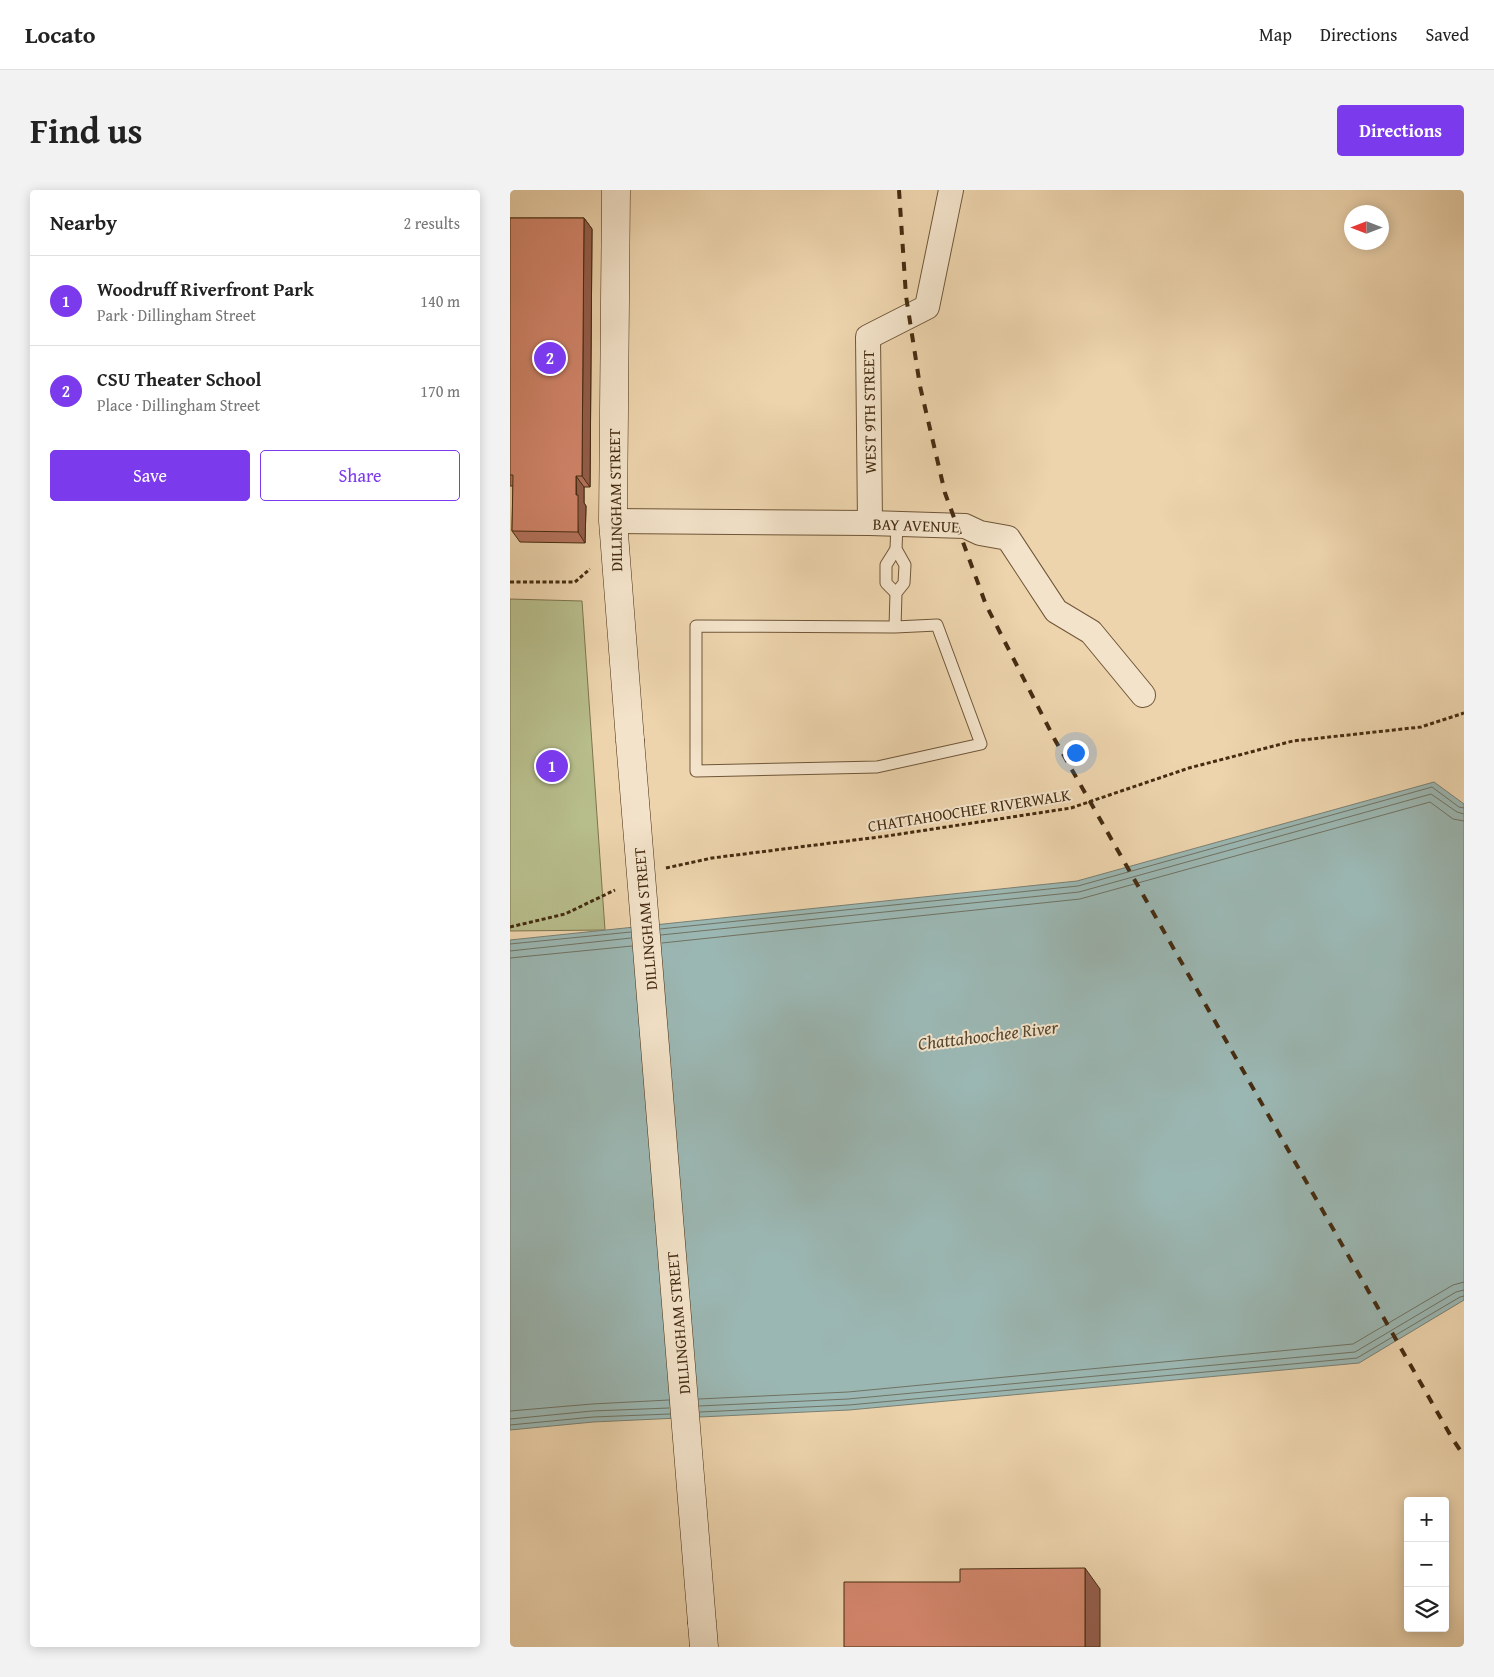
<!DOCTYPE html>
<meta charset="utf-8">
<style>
body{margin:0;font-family:"Gentium Book Plus",serif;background:#f2f2f2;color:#222}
.controls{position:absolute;right:15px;bottom:15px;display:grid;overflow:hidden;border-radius:5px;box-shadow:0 2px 12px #0003}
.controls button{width:45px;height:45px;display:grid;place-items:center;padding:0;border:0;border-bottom:1px solid #e0e0e0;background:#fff;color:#222;font:25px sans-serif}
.compass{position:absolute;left:834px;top:15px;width:45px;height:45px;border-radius:50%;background:#fff;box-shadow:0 2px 12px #0003;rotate:270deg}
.you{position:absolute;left:565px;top:562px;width:18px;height:18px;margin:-12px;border:4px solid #fff;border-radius:50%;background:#1a73e8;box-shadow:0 0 0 8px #1a73e833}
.badge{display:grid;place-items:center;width:32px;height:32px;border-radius:50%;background:#7c3aed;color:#fff;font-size:16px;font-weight:700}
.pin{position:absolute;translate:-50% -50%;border:2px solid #fff;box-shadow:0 1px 5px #0006}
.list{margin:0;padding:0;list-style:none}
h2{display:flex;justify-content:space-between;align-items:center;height:65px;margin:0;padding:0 20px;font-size:21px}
h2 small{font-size:16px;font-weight:400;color:#767676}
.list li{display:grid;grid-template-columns:32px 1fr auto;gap:15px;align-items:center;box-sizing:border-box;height:90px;padding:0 20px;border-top:1px solid #e0e0e0}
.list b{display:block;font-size:19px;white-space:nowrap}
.list p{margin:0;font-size:16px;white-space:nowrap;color:#767676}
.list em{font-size:16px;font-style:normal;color:#767676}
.actions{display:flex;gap:10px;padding:15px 20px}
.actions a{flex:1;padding:11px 0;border:1px solid #7c3aed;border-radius:5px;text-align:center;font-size:18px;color:#7c3aed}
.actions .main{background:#7c3aed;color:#fff}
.icon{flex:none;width:28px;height:28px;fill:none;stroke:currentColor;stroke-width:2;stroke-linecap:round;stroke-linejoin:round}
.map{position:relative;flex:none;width:954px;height:1457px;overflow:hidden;border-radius:5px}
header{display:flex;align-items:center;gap:30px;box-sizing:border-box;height:70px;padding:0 25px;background:#fff;border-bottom:1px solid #e0e0e0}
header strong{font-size:24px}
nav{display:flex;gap:28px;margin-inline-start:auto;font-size:18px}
.intro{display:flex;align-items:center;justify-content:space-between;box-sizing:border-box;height:120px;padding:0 30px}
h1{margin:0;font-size:35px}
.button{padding:12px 22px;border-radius:5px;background:#7c3aed;color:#fff;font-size:18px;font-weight:700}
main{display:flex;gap:30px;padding:0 30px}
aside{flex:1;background:#fff;border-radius:5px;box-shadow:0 2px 12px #0003}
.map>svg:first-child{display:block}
</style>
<header>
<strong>Locato</strong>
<nav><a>Map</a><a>Directions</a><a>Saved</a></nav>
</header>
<div class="intro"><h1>Find us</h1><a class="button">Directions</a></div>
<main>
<aside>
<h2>Nearby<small>2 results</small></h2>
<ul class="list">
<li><span class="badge">1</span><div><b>Woodruff Riverfront Park</b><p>Park · Dillingham Street</p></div><em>140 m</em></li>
<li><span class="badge">2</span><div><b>CSU Theater School</b><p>Place · Dillingham Street</p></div><em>170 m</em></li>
</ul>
<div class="actions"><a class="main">Save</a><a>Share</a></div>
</aside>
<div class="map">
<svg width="954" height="1457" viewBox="0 0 954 1457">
<rect width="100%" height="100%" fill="#edd4ad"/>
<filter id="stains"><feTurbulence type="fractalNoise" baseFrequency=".004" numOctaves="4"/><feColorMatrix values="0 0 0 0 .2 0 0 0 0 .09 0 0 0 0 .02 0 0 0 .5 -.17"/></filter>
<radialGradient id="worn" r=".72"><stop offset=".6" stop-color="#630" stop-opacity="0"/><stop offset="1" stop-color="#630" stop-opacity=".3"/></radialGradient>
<path fill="#b7bd8b" stroke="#7e744e" d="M 0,409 L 72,411 L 95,740 L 0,741 Z"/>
<path fill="#9bb7b3" stroke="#797f72" d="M 924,592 L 954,614 L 954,1110 L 849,1173 L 339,1220 L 83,1232 L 0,1240 L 0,750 L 567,691 Z"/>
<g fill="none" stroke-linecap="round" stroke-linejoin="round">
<g stroke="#707262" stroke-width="1">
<path d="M 150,739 L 568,696 L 922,597 L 949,617 L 954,618"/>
<path d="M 151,745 L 569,702 L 921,604 L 947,622 L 954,624"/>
<path d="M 152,753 L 570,709 L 920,612 L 943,629 L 954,631"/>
<path d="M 0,754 L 121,742"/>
<path d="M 0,761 L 121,748"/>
<path d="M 0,768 L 122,756"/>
<path d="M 189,1209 L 338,1202 L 843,1154 L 943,1095 L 954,1092"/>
<path d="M 189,1216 L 338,1209 L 845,1162 L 946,1102 L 954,1100"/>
<path d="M 0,1221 L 82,1214 L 159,1210"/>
<path d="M 190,1222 L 339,1215 L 847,1168 L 950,1107 L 954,1106"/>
<path d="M 0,1229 L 82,1221 L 159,1218"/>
<path d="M 0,1235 L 83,1227 L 160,1224"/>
</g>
<defs>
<g id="lane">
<path d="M 386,359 L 376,375 L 376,393 L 386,403"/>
<path d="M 385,437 L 427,435 L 471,554 L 367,577 L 186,581 L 186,436 L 385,437 L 386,403 L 394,393 L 395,375 L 386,359 L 387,334"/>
</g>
<g id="street">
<path d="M 103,331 L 360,333 L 455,336 L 470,343 L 498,348 L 546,421 L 581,442 L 633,505"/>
<path d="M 360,333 L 358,147 L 417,117 L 441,0"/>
</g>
<g id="secondary">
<path d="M 106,0 L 103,331 L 120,550"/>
<path d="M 192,1433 L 194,1457"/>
</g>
</defs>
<use href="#lane" stroke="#6f5638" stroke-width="13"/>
<use href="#street" stroke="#6f5638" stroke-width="26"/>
<use href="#secondary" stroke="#452c11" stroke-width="29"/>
<g stroke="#452c11" stroke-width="3" stroke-dasharray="4 2.5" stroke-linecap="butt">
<path d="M 0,392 L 65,392 L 80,379"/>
<path d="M 156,678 L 202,668 L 377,646 L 561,618 L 679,578 L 783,551 L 911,537 L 954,523"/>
<path d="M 0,737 L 55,724 L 105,700"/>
</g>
<use href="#lane" stroke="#f3e3ca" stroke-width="11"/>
<use href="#street" stroke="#f3e3ca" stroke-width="24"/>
<use href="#secondary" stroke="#f3e3ca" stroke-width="28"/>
<path stroke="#452c11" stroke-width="4" stroke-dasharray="9 9" stroke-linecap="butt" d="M 389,0 L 396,106 L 410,196 L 435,303 L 476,415 L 545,550 L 942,1248 L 954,1266"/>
<defs>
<path id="secondary-bridge" d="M 120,550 L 192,1433"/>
</defs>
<use href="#secondary-bridge" stroke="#452c11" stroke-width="29" stroke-linecap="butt"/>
<use href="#secondary-bridge" stroke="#f3e3ca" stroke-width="28"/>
</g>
<path fill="#b6745e" stroke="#452c11" d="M 0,28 L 74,28 L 82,39 L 80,297 L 74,297 L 74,313 L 76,316 L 75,353 L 10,352 L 2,341 L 3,296 L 0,296 Z"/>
<g fill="#945e4c" stroke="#452c11">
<path d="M 74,28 L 82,39 L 80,297 L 72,286 Z"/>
<path d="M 66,286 L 74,297 L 74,313 L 76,316 L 75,353 L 68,342 Z"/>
<path d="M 575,1378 L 590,1399 L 590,1457 L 575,1457 Z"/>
</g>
<g fill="#d4876d" stroke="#452c11">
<path d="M 0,28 L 74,28 L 72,286 L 66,286 L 66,305 L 68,305 L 68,342 L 2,341 L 3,285 L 0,285 Z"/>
<path d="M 575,1378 L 575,1457 L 334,1457 L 334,1392 L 450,1392 L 450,1379 Z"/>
</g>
<g text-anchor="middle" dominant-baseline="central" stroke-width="4" stroke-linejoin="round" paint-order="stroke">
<g font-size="16" fill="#452c11" stroke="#f3e3ca">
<text transform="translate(359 222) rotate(-91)">WEST 9TH STREET</text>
<text transform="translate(105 310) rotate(-91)">DILLINGHAM STREET</text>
<text transform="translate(406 335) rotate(2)">BAY AVENUE</text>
<text transform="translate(459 620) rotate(-9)">CHATTAHOOCHEE RIVERWALK</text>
<text transform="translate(135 729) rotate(-95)">DILLINGHAM STREET</text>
<text transform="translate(168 1133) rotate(-95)">DILLINGHAM STREET</text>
</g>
<g font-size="18" font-style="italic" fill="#564831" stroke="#f3e3ca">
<text transform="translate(478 845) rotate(-7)">Chattahoochee River</text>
</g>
</g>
<rect width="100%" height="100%" filter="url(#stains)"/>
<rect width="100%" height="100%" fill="url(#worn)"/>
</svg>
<div class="controls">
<button>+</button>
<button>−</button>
<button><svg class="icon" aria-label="layers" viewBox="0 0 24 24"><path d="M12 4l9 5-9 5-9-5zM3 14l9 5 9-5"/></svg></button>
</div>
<svg class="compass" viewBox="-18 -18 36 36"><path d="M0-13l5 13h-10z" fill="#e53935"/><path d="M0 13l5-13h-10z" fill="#767676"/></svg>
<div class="you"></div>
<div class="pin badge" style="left:42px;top:576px">1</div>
<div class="pin badge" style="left:40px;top:168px">2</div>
</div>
</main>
